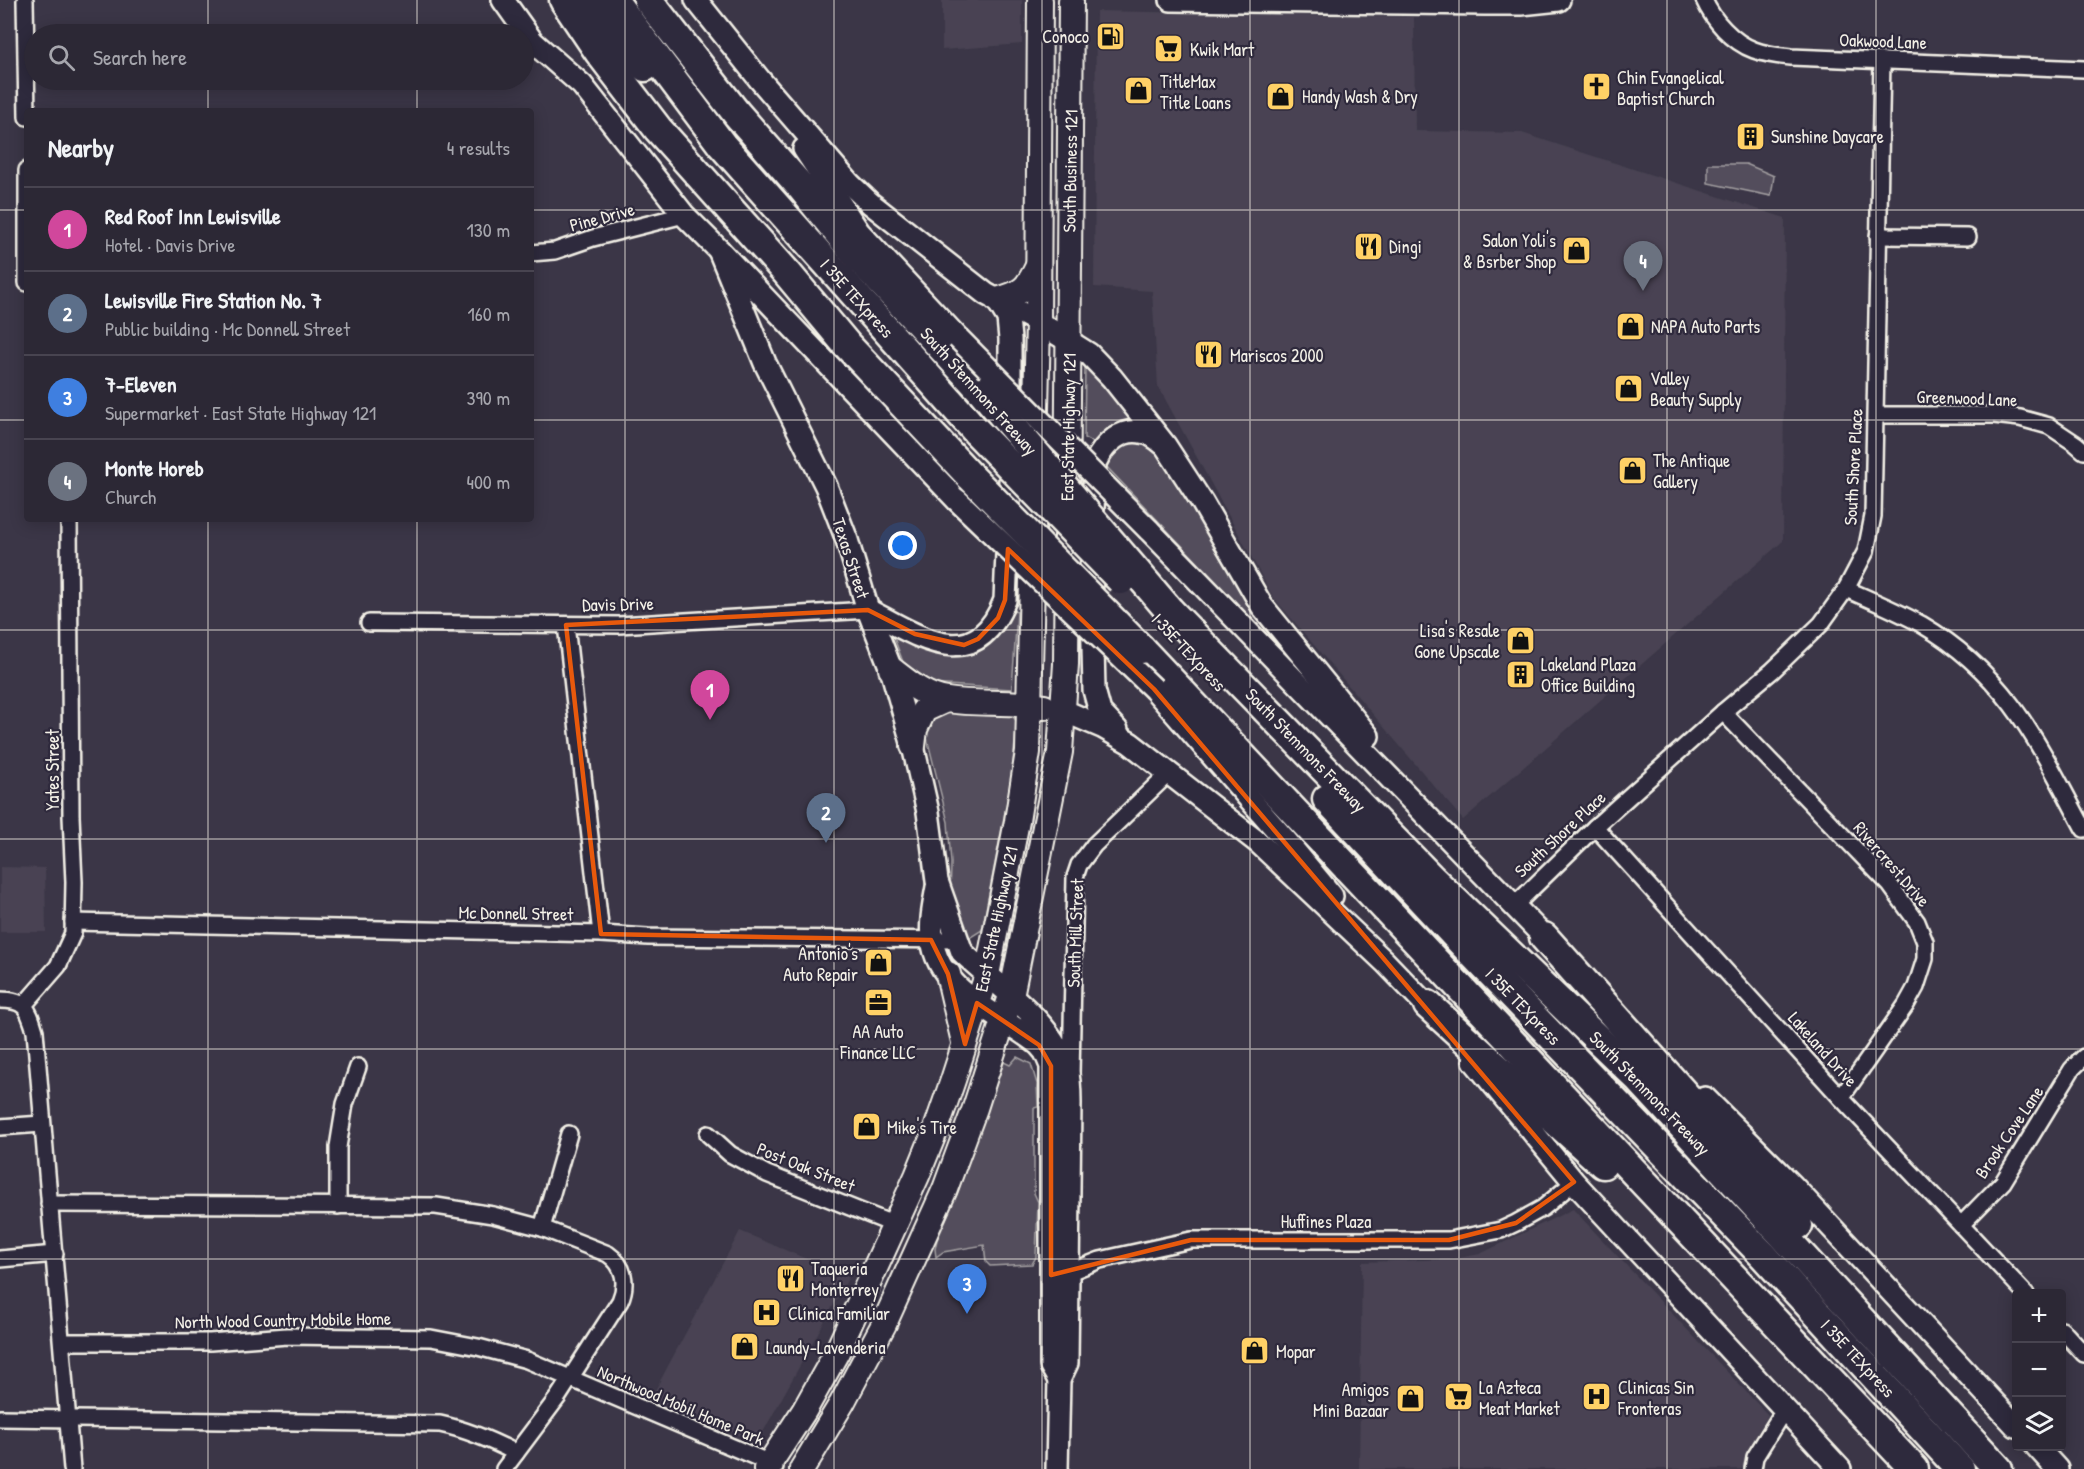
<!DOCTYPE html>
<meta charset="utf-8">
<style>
body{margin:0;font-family:"Patrick Hand",sans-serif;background:#383441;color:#f1f3f6}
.controls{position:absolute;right:18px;bottom:18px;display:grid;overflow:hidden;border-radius:6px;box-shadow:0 3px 15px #0003}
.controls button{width:54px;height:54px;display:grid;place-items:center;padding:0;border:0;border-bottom:2px solid #484450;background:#2c2835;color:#f1f3f6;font:30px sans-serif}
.you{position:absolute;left:903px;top:546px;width:21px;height:21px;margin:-15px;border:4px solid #fff;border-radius:50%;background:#1a73e8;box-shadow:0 0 0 9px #1a73e833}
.badge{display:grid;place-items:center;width:39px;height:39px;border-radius:50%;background:#d93025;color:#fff;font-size:20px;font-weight:700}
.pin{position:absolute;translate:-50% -50px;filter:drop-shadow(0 2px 3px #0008)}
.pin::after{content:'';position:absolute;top:32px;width:21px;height:18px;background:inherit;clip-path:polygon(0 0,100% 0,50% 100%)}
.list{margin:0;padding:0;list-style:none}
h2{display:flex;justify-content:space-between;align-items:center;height:78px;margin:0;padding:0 24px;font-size:26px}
h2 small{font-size:20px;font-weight:400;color:#a6a6ad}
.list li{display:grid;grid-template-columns:39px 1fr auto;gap:18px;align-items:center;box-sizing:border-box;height:84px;padding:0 24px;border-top:2px solid #484450}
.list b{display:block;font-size:22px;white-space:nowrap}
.list p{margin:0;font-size:20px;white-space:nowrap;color:#a6a6ad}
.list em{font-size:20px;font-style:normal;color:#a6a6ad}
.icon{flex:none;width:33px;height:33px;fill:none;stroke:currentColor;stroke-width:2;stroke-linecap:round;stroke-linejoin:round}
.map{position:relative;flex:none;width:2084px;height:1469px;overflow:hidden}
.search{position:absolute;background:#2c2835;box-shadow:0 3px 15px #0003;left:24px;top:24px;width:510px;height:66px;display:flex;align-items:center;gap:15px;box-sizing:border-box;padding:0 21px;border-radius:33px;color:#a6a6ad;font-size:22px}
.panel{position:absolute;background:#2c2835;box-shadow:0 3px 15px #0003;left:24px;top:108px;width:510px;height:414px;border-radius:6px}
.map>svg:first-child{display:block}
</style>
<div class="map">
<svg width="2084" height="1469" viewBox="0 0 2084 1469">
<rect width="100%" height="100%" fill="#3b3647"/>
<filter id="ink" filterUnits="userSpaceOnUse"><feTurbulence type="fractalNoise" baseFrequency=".0167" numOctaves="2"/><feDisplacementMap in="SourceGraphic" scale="12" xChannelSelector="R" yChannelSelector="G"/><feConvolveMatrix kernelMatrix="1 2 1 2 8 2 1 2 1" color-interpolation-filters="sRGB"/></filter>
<g filter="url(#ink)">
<g fill="#484352">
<path d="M 942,0 L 1022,0 L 1022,44 L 942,50 Z"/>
<path d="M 1096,11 L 1414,17 L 1415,131 L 1522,133 L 1785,218 L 1783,541 L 1463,820 L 1273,597 L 1158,386 L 1152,291 L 1094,287 Z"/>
<path d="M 0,867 L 45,868 L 46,932 L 0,932 Z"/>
<path d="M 1573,1209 L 1768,1415 L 1755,1438 L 1742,1469 L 1359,1469 L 1362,1262 L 1453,1259 L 1480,1254 Z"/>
<path d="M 740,1231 L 849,1277 L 757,1443 L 651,1398 Z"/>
</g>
<g fill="#534e5c" stroke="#a4a0a2" stroke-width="1.5">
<path d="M 1708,164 L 1746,164 L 1774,176 L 1771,196 L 1708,183 Z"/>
<path d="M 1085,366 L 1119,400 L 1132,421 C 1116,425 1106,430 1096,444 L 1084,438 Z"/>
<path d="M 1125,438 L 1147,439 C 1169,468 1190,499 1209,530 C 1232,569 1251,608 1279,644 L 1268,636 L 1105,465 L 1110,450 Z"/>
<path d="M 1014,611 L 1017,612 L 1012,689 L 930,684 L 906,670 L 890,627 L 968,651 L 995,639 Z"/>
<path d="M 935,708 L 1011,714 L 1017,722 L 1011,781 L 982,930 L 971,937 L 963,934 L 950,900 L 951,863 L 948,822 L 923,722 Z"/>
<path d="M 1017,1057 L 1031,1064 L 1037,1084 L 1038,1107 L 1034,1108 L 1034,1193 L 1038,1202 L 1036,1257 L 1032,1264 L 990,1266 L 986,1262 L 984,1245 L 943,1252 L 936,1257 L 935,1249 L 937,1240 L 957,1194 L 1004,1062 L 1010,1065 Z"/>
</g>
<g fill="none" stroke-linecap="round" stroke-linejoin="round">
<defs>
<g id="minor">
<path d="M 25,0 L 27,117"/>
<path d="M 1704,0 C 1713,20 1732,42 1754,50 C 1765,54 1779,56 1791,57 L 2084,69"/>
<path d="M 27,170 L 27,283"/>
<path d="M 1878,236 L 1968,237"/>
<path d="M 531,253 L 555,251 L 593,238 L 684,215"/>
<path d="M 1876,415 L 1994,415 L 2020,418 L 2049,426 L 2076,444 L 2084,451"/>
<path d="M 1846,589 C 1871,600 1897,611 1921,624 C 2008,675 2039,745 2084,829"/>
<path d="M 369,623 L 619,625 L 868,610"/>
<path d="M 566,625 L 601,934"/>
<path d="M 1723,712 L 1890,885 L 1917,922 L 1925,942 L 1925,959 L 1916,987 L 1906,1005 L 1841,1098"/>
<path d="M 1595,827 L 1841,1098 L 2026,1294"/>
<path d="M 1514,906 L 1595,827 L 1723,712 L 1772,671 L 1821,624 L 1846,589 L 1866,551 L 1873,516 L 1882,61"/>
<path d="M 73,922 L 601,934 L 648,937 L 957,940"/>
<path d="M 0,1000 C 26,1000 28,1008 35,1031 L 72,1469"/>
<path d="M 24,1005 L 58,966 L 73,933 L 74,882 L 71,816 L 69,519"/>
<path d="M 1071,1075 L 1075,877 L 1079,865 L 1094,845 L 1169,773"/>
<path d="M 0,1127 L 42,1124"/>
<path d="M 708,1134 L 730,1154 L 767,1174 L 895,1225"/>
<path d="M 49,1204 L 436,1206 L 493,1215 L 542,1228 L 608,1254 C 624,1265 628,1283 620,1301 L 558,1397 L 504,1469"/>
<path d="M 338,1206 L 338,1147 L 345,1104 L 358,1067"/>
<path d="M 1961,1225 L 2003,1182 L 2072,1069 L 2084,1057"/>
<path d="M 542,1228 L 569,1134"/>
<path d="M 0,1259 L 55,1254"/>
<path d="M 1067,1273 L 1100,1260 L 1191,1240 L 1449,1240 L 1501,1230 L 1516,1223 L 1543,1208 L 1574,1182"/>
<path d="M 2062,1330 L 2084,1354"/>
<path d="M 62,1342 L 210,1342 L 287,1336 L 431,1338 L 478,1347 L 527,1360 L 770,1463 L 775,1467"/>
<path d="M 0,1418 L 440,1424 C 468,1430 491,1440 516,1453"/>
<path d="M 1753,1469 L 1755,1457 L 1784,1410"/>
</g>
<g id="secondary">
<path d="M 503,0 L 533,42 L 582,85 L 684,215 L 719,250 L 957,500"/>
<path d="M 696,0 L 760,80 L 850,184 L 870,203 L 986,294 L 1038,322 L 1089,354 L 1112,378 L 1165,445 L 1202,502 L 1262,606 L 1368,736"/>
<path d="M 1171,0 L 1485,4 L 1521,4 L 1559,0"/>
<path d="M 804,149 L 859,232 L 958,338"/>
<path d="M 719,250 L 765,363 L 826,486 L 847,540 L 868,610 L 891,669 L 913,746 L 928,812 L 937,881 L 962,952 C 997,986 1053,1021 1067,1070 C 1070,1080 1070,1092 1070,1103 L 1067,1363 L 1059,1380 L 1057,1469"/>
<path d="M 997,300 L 1008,318 L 1010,339 L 1010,404"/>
<path d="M 1149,530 L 1553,946"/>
<path d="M 868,610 C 920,637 975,677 1005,600 L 1011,459"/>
<path d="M 1154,689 L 1287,842 L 1332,896"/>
<path d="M 1062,710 L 1102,727 L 1130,743 L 1260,844 L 1385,962 L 1437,1016"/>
<path d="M 1117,730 L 1100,712 L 1094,690 L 1091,558 L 1095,463 C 1104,444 1122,426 1145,433 C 1151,434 1157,439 1162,443"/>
<path d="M 937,887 C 934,904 930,921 932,938 C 937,992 1003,1015 1039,1045 L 1045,1052 L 1051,1066 L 1051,1366 L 1059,1380"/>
<path d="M 1474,1061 L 1574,1182 L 1840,1469"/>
<path d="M 1705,1098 L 1793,1186 L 2016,1426"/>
<path d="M 2036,1446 L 2057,1469"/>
</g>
<g id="primary">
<path d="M 997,300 C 1023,293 1027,289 1038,266"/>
<path d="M 891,669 C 908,682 925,697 947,700 C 979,705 1012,700 1044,707"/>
<path d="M 913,746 L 915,729 L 924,710 L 946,700"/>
<path d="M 948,974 L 964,1042"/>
<path d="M 766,1469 L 804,1411 L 837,1352 L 917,1176 L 936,1129 L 953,1080 L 987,975 L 1017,821 L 1028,752 L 1038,322 L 1040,0"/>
<path d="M 802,1469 L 842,1403 L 884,1324 L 945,1189 L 975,1108 L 1011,996 L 1060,752 L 1066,664 L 1071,0"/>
</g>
<g id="motorway">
<path d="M 564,0 L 599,52 L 658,129 L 787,273 L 847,345 L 971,477"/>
<path d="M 584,0 L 610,31 L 645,67"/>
<path d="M 613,0 L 722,145 L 977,432"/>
<path d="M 648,0 L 737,114 L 801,187 L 857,256 L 982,391"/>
<path d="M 1169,610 L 1430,877 L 1640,1080 L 1998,1469"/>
<path d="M 1141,649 L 1914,1469"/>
<path d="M 1327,799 L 1463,944 L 1763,1255 L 1960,1469"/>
<path d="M 1544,937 L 1754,1172 L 1798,1225"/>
<path d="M 1428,1005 L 1603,1164"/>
</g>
</defs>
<use href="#minor" stroke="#f4f1e8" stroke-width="20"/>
<use href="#secondary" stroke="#f4f1e8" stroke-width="26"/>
<use href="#primary" stroke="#f4f1e8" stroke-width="28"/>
<use href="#motorway" stroke="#f4f1e8" stroke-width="33"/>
<use href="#minor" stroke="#2f2a3d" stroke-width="15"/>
<use href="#secondary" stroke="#2f2a3d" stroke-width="21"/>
<use href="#primary" stroke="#2f2a3d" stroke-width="24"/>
<use href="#motorway" stroke="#2f2a3d" stroke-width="28"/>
<defs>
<g id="secondary-bridge">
<path d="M 958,338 L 1149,530"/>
<path d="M 957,500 L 1154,689"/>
</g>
<g id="motorway-bridge">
<path d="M 982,391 L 1169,610"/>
<path d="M 977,432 L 1121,580"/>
<path d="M 971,477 L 1141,649"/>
</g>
</defs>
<use href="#secondary-bridge" stroke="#f4f1e8" stroke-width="26" stroke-linecap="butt"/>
<use href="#motorway-bridge" stroke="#f4f1e8" stroke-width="33" stroke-linecap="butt"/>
<use href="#secondary-bridge" stroke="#2f2a3d" stroke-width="21"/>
<use href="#motorway-bridge" stroke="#2f2a3d" stroke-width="28"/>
</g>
</g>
<path fill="none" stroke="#e8590c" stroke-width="4.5" stroke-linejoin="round" d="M 1008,549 L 1154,689 L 1574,1182 L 1516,1223 L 1449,1240 L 1191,1240 L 1051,1275 L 1051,1066 L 1039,1045 L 977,1003 L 965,1044 L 948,974 L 931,940 L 601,934 L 566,625 L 868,610 L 915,634 L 964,645 L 978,639 L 998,618 L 1005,600 Z"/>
<path fill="none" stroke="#f4f1e8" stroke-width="1.5" stroke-opacity="0.55" d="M 208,0 L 208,34M 417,0 L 417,34M 625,0 L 625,1469M 834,0 L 834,1469M 1042,0 L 1042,1469M 1250,0 L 1250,1469M 1459,0 L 1459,1469M 1667,0 L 1667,1469M 1876,0 L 1876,1469M 208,80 L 208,111M 417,80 L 417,111M 0,210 L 27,210M 531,210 L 2084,210M 0,420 L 27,420M 531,420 L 2084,420M 208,519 L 208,1469M 417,519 L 417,1469M 0,630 L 2084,630M 0,839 L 2084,839M 0,1049 L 2084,1049M 0,1259 L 2084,1259"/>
<defs>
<symbol id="fuel-square" viewBox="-11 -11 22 22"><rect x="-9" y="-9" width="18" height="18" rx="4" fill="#ffd166" stroke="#2f2a3d"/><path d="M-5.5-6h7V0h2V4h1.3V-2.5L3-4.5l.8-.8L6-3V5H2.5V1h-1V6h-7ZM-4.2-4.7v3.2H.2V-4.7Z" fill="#111"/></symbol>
<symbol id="supermarket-square" viewBox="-11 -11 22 22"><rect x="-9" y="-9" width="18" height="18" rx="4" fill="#ffd166" stroke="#2f2a3d"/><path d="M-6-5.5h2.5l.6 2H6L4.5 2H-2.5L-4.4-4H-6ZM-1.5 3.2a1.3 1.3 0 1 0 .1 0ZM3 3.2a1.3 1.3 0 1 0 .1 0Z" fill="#111"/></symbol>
<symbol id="church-square" viewBox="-11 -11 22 22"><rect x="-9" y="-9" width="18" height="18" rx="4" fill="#ffd166" stroke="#2f2a3d"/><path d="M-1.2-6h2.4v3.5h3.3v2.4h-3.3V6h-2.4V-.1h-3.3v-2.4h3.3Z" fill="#111"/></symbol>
<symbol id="shop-square" viewBox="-11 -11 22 22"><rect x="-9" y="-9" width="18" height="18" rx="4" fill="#ffd166" stroke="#2f2a3d"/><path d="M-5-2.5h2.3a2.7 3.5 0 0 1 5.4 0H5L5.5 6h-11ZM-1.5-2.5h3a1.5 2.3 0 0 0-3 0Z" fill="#111"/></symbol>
<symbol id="building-square" viewBox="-11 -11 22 22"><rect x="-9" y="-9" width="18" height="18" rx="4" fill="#ffd166" stroke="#2f2a3d"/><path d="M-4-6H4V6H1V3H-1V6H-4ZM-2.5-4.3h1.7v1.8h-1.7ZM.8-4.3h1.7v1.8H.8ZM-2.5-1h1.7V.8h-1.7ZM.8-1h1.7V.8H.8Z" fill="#111"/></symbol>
<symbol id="restaurant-square" viewBox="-11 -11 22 22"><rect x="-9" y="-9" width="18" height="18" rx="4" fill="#ffd166" stroke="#2f2a3d"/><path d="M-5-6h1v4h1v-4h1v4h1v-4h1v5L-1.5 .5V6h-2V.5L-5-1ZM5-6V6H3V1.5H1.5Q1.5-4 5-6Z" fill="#111"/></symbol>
<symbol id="office-square" viewBox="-11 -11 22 22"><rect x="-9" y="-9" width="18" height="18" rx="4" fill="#ffd166" stroke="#2f2a3d"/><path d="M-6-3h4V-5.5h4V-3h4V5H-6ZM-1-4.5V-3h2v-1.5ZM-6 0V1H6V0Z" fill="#111"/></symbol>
<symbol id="hospital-square" viewBox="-11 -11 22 22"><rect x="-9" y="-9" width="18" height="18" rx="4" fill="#ffd166" stroke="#2f2a3d"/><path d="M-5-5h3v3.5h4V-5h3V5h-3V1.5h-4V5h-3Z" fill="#111"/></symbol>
</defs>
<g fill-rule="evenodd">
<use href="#fuel-square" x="1094" y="20" width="33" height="33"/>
<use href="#supermarket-square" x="1152" y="32" width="33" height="33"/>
<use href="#church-square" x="1580" y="70" width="33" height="33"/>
<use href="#shop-square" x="1122" y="74" width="33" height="33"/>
<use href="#shop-square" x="1264" y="80" width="33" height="33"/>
<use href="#building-square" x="1734" y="120" width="33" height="33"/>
<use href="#restaurant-square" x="1352" y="230" width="33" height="33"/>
<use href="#shop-square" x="1560" y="234" width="33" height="33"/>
<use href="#shop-square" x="1614" y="310" width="33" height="33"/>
<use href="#restaurant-square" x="1192" y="338" width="33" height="33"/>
<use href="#shop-square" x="1612" y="372" width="33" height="33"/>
<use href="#shop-square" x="1616" y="454" width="33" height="33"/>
<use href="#shop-square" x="1504" y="624" width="33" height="33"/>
<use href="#building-square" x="1504" y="658" width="33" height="33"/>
<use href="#shop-square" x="862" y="946" width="33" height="33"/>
<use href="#office-square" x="862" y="986" width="33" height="33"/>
<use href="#shop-square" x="850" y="1110" width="33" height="33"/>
<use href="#restaurant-square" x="774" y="1262" width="33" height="33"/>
<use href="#hospital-square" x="750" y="1296" width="33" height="33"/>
<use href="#shop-square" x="728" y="1330" width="33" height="33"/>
<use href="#shop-square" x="1238" y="1334" width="33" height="33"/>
<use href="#supermarket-square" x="1442" y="1380" width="33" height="33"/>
<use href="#hospital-square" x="1580" y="1380" width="33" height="33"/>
<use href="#shop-square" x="1394" y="1382" width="33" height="33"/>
</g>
<g text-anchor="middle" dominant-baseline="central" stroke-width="4.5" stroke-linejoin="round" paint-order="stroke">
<g font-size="18" fill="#f4f1e8" stroke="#2f2a3d" text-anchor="start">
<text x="1089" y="36" text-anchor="end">Conoco</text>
<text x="1190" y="49">Kwik Mart</text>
<text x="1617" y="77">Chin Evangelical<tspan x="1617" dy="21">Baptist Church</tspan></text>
<text x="1160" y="81">TitleMax<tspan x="1160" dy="21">Title Loans</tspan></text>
<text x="1302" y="96">Handy Wash &amp; Dry</text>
<text x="1771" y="136">Sunshine Daycare</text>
<text x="1556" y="240" text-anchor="end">Salon Yoli's<tspan x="1556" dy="21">&amp; Bsrber Shop</tspan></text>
<text x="1389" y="246">Dingi</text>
<text x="1651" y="326">NAPA Auto Parts</text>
<text x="1230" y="355">Mariscos 2000</text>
<text x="1650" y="378">Valley<tspan x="1650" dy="21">Beauty Supply</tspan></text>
<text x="1653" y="460">The Antique<tspan x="1653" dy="21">Gallery</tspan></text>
<text x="1500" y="630" text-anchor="end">Lisa's Resale<tspan x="1500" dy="21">Gone Upscale</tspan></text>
<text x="1541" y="664">Lakeland Plaza<tspan x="1541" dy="21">Office Building</tspan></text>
<text x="858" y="953" text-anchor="end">Antonio's<tspan x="858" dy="21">Auto Repair</tspan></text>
<text x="878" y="1031" text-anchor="middle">AA Auto<tspan x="878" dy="21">Finance LLC</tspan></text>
<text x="887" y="1127">Mike's Tire</text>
<text x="811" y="1268">Taqueria<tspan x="811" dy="21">Monterrey</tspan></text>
<text x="788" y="1313">Clínica Familiar</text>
<text x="766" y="1347">Laundy-Lavenderia</text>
<text x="1276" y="1351">Mopar</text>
<text x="1479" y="1387">La Azteca<tspan x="1479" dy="21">Meat Market</tspan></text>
<text x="1618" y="1387">Clinicas Sin<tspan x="1618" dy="21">Fronteras</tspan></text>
<text x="1389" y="1389" text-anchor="end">Amigos<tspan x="1389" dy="21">Mini Bazaar</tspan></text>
</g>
<g font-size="18" fill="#f4f1e8" stroke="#2f2a3d">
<text transform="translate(1883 41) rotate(2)">Oakwood Lane</text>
<text transform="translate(1070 171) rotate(-89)">South Business 121</text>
<text transform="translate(602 217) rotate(-15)">Pine Drive</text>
<text transform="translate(857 298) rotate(48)">I 35E TEXpress</text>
<text transform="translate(979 391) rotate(48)">South Stemmons Freeway</text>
<text transform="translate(1967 398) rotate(2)">Greenwood Lane</text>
<text transform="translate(1068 427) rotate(-89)">East State Highway 121</text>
<text transform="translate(1853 467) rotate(-87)">South Shore Place</text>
<text transform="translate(851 558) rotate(72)">Texas Street</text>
<text transform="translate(618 604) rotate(-1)">Davis Drive</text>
<text transform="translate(1189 652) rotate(47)">I 35E TEXpress</text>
<text transform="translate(1306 750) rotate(46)">South Stemmons Freeway</text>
<text transform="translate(52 770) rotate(-90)">Yates Street</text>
<text transform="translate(1560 834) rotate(-43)">South Shore Place</text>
<text transform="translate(1892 864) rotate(49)">Rivercrest Drive</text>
<text transform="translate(516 913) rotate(1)">Mc Donnell Street</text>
<text transform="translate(996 919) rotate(-78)">East State Highway 121</text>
<text transform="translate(1075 933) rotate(-88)">South Mill Street</text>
<text transform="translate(1523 1006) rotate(46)">I 35E TEXpress</text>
<text transform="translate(1823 1049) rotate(48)">Lakeland Drive</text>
<text transform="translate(1650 1093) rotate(46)">South Stemmons Freeway</text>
<text transform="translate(2009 1132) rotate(-56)">Brook Cove Lane</text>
<text transform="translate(806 1167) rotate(22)">Post Oak Street</text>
<text x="1326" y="1221">Huffines Plaza</text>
<text transform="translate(283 1320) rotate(-1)">North Wood Country Mobile Home</text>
<text transform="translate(1858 1358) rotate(47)">I 35E TEXpress</text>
<text transform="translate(681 1405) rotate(23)">Northwood Mobil Home Park</text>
</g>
</g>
</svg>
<div class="controls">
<button>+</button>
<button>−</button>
<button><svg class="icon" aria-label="layers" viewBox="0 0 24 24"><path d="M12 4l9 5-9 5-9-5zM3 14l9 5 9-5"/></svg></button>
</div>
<div class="you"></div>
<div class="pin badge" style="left:710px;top:720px;background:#d1479c">1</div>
<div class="pin badge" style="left:826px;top:843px;background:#5c6f8a">2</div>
<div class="pin badge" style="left:967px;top:1314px;background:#3f7fe0">3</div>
<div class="pin badge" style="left:1643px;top:291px;background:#6b7280">4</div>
<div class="search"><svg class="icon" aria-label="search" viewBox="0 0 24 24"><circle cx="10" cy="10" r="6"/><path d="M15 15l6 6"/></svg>Search here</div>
<section class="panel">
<h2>Nearby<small>4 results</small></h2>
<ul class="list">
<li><span class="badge" style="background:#d1479c">1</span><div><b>Red Roof Inn Lewisville</b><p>Hotel · Davis Drive</p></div><em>130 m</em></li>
<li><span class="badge" style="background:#5c6f8a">2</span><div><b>Lewisville Fire Station No. 7</b><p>Public building · Mc Donnell Street</p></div><em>160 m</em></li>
<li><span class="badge" style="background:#3f7fe0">3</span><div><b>7-Eleven</b><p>Supermarket · East State Highway 121</p></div><em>390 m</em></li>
<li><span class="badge" style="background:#6b7280">4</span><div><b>Monte Horeb</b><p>Church</p></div><em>400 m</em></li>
</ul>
</section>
</div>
